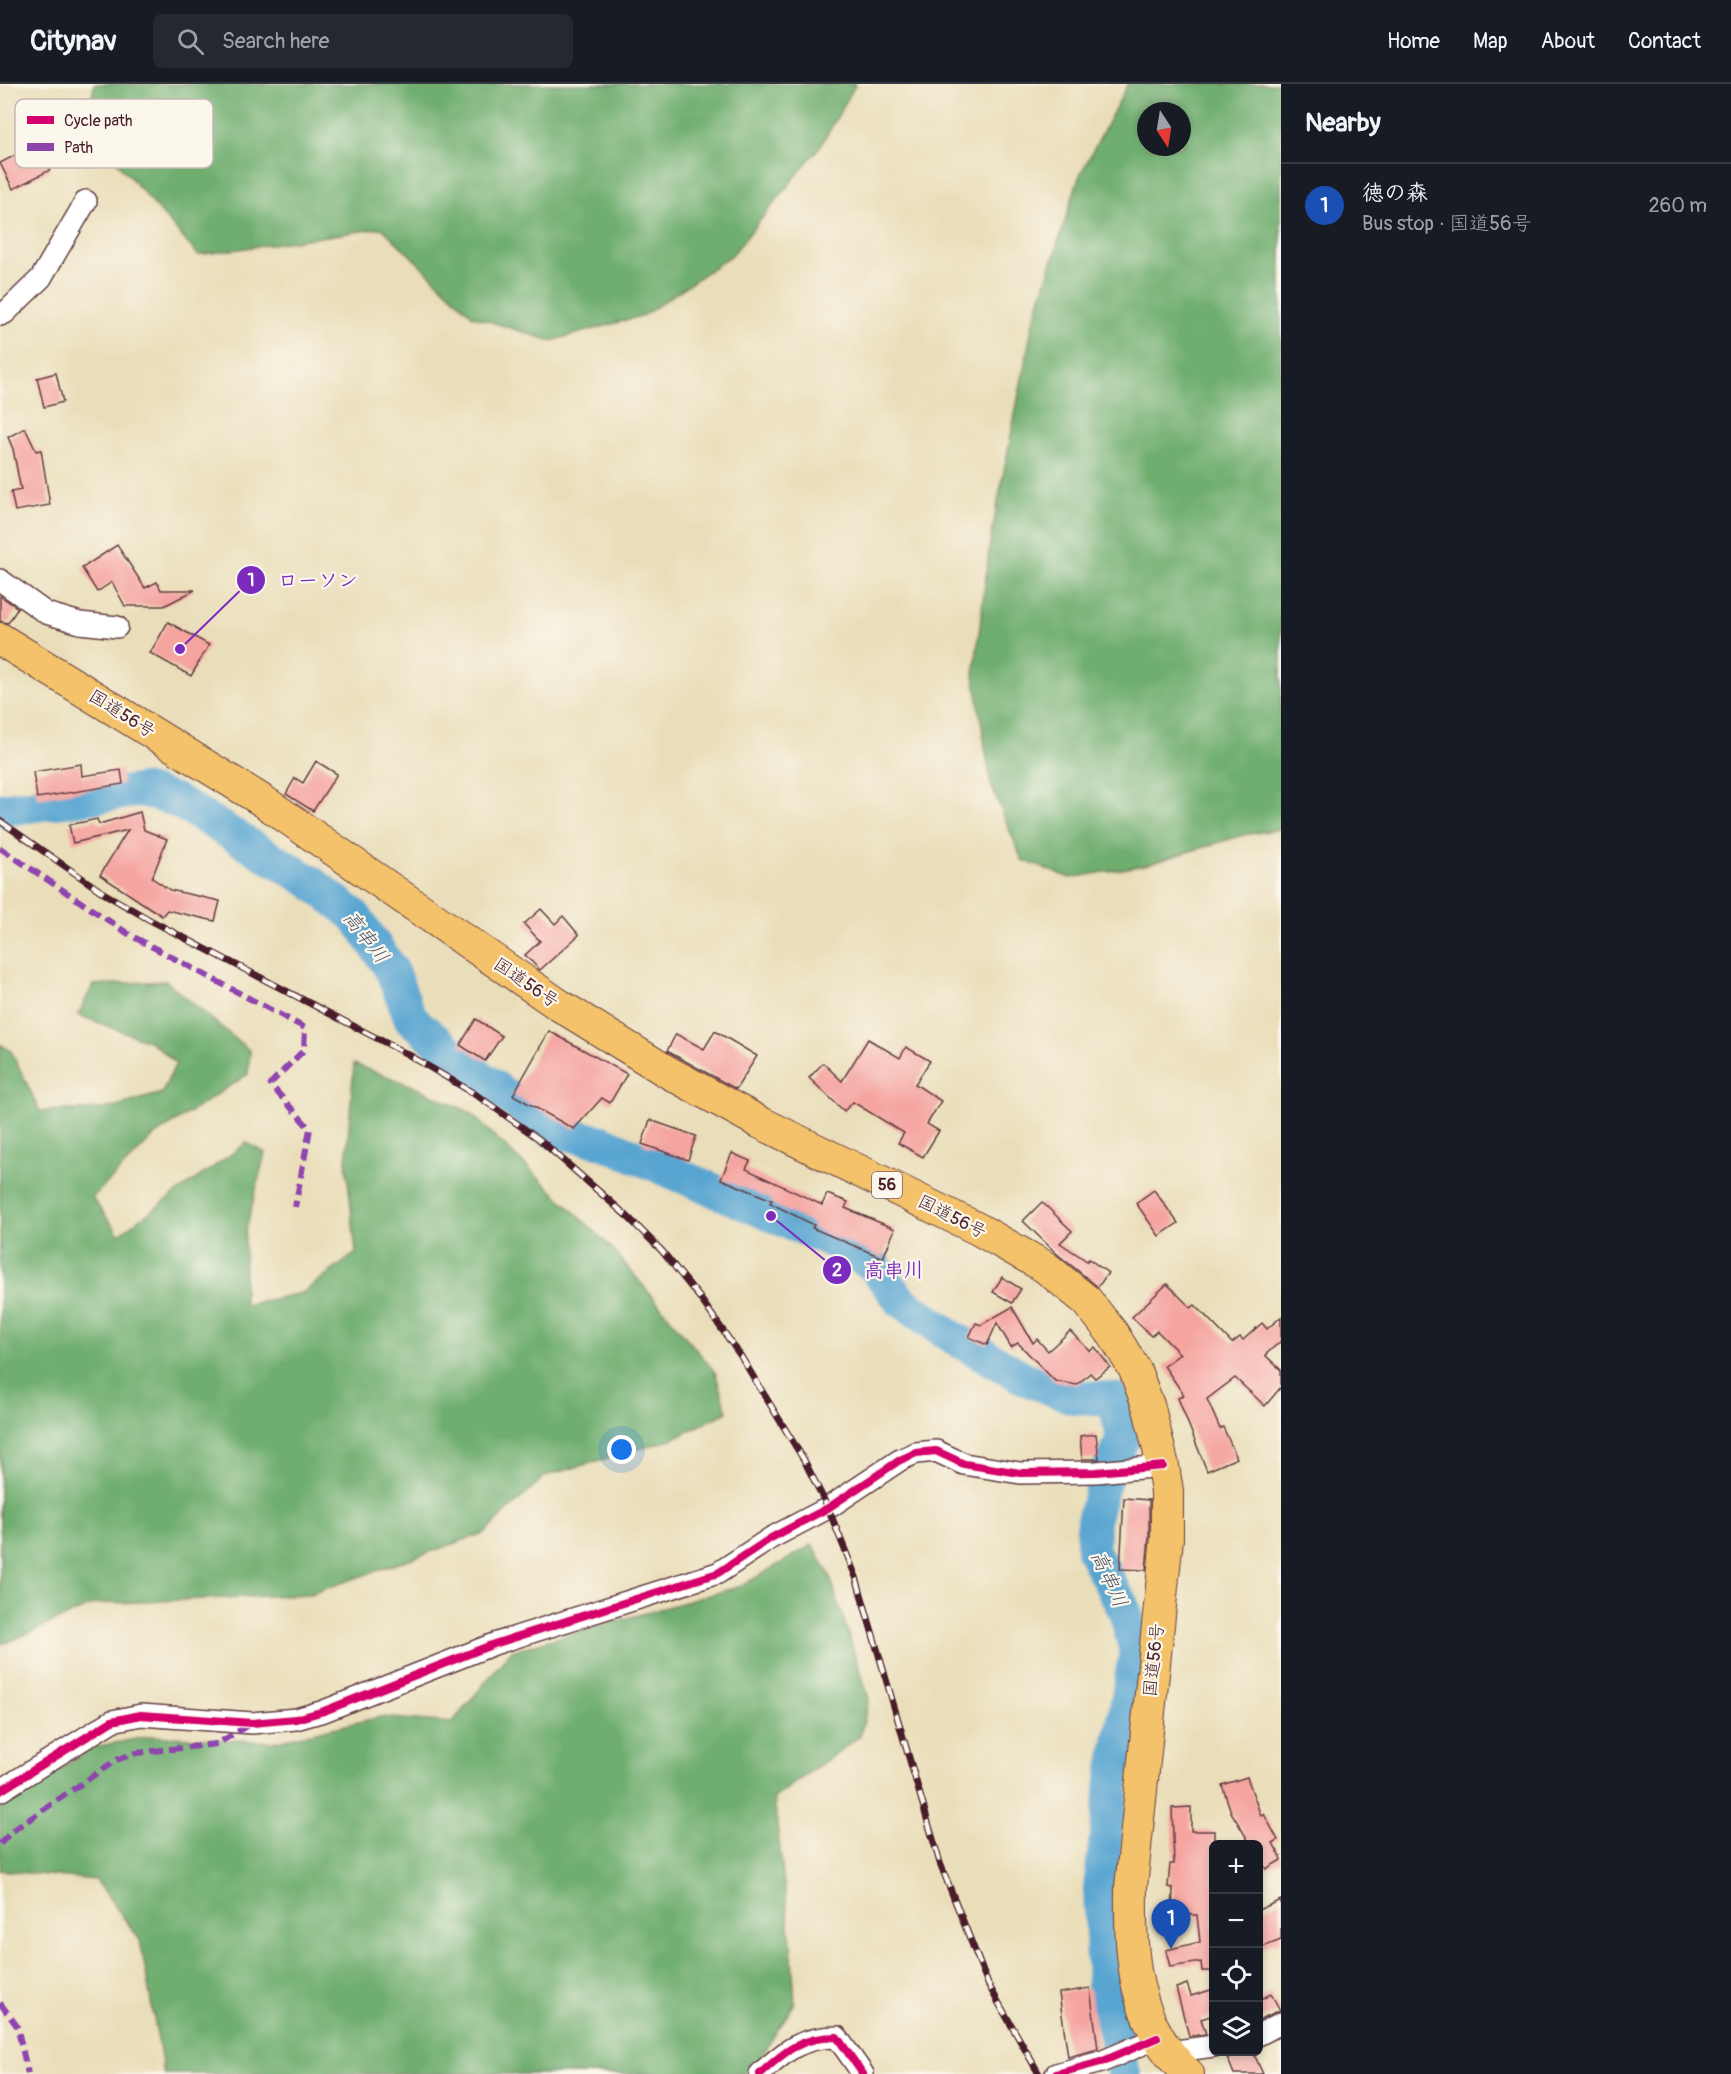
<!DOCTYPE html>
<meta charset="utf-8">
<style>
body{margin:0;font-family:Pangolin,"Klee One",sans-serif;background:#242831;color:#f1f3f6}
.controls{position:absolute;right:18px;bottom:18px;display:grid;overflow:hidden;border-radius:9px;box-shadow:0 3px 9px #0003}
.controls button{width:54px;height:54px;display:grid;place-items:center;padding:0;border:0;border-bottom:2px solid #363941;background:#171b24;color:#f1f3f6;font:30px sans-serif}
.compass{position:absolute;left:1137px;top:18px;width:54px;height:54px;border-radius:50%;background:#171b24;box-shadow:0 3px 9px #0003;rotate:168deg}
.you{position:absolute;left:622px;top:1366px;width:21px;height:21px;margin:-15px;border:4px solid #fff;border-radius:50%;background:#1a73e8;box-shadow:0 0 0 9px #1a73e833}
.badge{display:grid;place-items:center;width:39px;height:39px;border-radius:50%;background:#7c3aed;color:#fff;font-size:20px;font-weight:700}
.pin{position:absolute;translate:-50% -50px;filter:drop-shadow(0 2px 3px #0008)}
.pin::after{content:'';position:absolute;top:32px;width:21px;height:18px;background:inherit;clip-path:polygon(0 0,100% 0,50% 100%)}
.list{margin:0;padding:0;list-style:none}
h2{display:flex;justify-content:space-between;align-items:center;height:78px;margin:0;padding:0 24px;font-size:26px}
h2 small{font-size:20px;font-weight:400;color:#9ea1a6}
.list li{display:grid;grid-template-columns:39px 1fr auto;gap:18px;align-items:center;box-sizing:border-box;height:84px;padding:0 24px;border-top:2px solid #363941}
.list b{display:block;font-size:22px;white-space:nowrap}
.list p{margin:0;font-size:20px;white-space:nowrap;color:#9ea1a6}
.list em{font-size:20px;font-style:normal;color:#9ea1a6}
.icon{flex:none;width:33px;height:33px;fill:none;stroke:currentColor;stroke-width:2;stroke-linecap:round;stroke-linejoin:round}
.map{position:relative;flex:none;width:1281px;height:1990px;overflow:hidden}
header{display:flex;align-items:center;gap:36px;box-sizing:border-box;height:84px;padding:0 30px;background:#171b24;border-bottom:2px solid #363941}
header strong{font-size:28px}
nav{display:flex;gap:33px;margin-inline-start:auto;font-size:21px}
.search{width:420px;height:54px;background:#242831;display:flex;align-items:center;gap:15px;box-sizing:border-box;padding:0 21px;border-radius:9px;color:#9ea1a6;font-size:22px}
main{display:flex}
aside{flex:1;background:#171b24}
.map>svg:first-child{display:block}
</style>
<header>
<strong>Citynav</strong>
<div class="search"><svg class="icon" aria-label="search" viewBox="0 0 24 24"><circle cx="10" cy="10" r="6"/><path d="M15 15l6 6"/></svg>Search here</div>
<nav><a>Home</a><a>Map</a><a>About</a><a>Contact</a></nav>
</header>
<main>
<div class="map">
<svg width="1281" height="1990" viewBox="0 0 1281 1990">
<rect width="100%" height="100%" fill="#fbf7ec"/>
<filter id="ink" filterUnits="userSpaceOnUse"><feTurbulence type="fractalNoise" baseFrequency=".0167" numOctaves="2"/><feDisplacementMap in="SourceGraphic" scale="12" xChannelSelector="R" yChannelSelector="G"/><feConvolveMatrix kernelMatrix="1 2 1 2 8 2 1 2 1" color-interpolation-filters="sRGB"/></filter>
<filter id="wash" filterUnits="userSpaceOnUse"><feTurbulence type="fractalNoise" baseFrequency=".008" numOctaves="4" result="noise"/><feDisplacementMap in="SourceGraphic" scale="24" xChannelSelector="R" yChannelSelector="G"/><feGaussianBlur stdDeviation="1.35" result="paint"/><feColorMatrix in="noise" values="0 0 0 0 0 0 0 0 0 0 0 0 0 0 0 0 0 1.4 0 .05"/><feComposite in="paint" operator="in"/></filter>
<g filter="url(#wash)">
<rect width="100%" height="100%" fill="#eadeba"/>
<g fill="#70ae70" stroke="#5d664e" stroke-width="1.5" fill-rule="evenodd">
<path d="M 94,0 L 856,0 L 821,61 L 733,170 L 644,231 L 551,257 L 473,232 L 382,144 L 198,171 L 88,45 Z"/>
<path d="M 1128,0 L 1281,0 L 1281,745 L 1243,751 L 1145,781 L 1070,794 L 1022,776 L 991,701 L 974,591 L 990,459 L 1033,238 L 1079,93 ZM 1146,27 L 1182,27 L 1182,63 L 1146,63 Z"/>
<path d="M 166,897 L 250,967 L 248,990 L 155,1051 L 92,1114 L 119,1150 L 247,1059 L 265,1069 L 245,1150 L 244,1221 L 302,1209 L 356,1169 L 346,1078 L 354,980 L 413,1002 L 469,1028 L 610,1162 L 715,1288 L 727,1328 L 670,1356 L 545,1392 L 484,1449 L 310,1510 L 94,1520 L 6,1559 L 0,1559 L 0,960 L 11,967 L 40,1027 L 105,1025 L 162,1009 L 176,979 L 151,958 L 78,931 L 93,901 Z"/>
<path d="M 812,1461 L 829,1490 L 869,1615 L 860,1652 L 774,1714 L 791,1859 L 795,1919 L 754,1983 L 744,1990 L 164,1990 L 140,1856 L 96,1796 L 0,1786 L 0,1725 L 94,1663 L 152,1652 L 273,1658 L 380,1633 L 452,1639 L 511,1567 L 741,1502 Z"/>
</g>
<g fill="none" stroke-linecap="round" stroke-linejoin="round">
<path stroke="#58a5d1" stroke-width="34" d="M 0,726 L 143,706 L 177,717 L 311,798 L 355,832 L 391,885 L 411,935 L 469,984 L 553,1047 L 602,1058 L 834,1158 L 874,1182 L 901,1217 L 949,1251 L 1026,1295 L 1073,1313 L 1114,1315 L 1123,1355 L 1105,1394 L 1093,1437 L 1093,1467 L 1125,1527 L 1136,1567 L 1113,1697 L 1100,1803 L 1104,1903 L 1124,1990"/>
</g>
<g id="blocks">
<g fill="#f5a4a0">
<path d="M 37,60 L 50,86 L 13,105 L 0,79 Z"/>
<path d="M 56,289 L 63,318 L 44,323 L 37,294 Z"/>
<path d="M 25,344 L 36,367 L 41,366 L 50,421 L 15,427 L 11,408 L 21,406 L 13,365 L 8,353 Z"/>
<path d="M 117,461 L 145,504 L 157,498 L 161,506 L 195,506 L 164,522 L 125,522 L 112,498 L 97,508 L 82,484 Z"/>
<path d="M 0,512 L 18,524 L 8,539 L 0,537 Z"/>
<path d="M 168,538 L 209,561 L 191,592 L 150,569 Z"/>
<path d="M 316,677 L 337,690 L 313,727 L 286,710 L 295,694 L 303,699 Z"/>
<path d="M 81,680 L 82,692 L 121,686 L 123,700 L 37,714 L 33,688 Z"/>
<path d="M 140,728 L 144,746 L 167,755 L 152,794 L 170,806 L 220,817 L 215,837 L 167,826 L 162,832 L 100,791 L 128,746 L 73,759 L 69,741 L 97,735 L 99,740 Z"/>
<path d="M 541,825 L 555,840 L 563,832 L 579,851 L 540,886 L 525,871 L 540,857 L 524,840 Z"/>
<path d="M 476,935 L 502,952 L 485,977 L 460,961 Z"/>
<path d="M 549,947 L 627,990 L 610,1019 L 602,1014 L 574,1045 L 513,1011 Z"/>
<path d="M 715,947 L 757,972 L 736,1005 L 667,967 L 676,950 L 704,965 Z"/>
<path d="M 868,955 L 900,974 L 906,963 L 930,977 L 915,1000 L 941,1017 L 927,1040 L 939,1047 L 923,1073 L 898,1059 L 904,1049 L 853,1018 L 844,1027 L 809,994 L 823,979 L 842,997 Z"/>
<path d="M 650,1036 L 696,1052 L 688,1076 L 642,1060 Z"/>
<path d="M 732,1069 L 750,1077 L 746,1085 L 822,1121 L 827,1110 L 848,1118 L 845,1124 L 895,1145 L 883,1174 L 812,1144 L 814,1141 L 770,1119 L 772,1116 L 721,1095 Z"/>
<path d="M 1154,1106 L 1178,1139 L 1159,1152 L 1136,1119 Z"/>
<path d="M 1042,1118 L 1072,1147 L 1060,1159 L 1087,1177 L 1089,1175 L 1108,1189 L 1098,1203 L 1056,1169 L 1023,1137 Z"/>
<path d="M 1002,1193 L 1021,1205 L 1012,1219 L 993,1208 Z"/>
<path d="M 1167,1200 L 1191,1224 L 1195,1221 L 1232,1259 L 1240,1253 L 1243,1256 L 1262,1239 L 1267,1245 L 1281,1233 L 1281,1257 L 1265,1271 L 1281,1286 L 1281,1303 L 1265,1322 L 1235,1294 L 1207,1315 L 1220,1345 L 1223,1343 L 1237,1374 L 1207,1387 L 1178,1314 L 1184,1311 L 1164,1282 L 1180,1270 L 1157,1247 L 1151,1252 L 1132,1233 Z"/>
<path d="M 1012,1223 L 1033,1259 L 1037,1255 L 1048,1267 L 1070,1247 L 1090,1267 L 1095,1263 L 1110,1283 L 1095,1294 L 1090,1289 L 1077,1301 L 1055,1297 L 1018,1259 L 1011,1263 L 997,1239 L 987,1261 L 969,1253 L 976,1239 L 981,1241 Z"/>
<path d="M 1096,1350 L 1099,1375 L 1082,1375 L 1080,1352 Z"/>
<path d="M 1124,1414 L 1149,1416 L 1149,1453 L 1146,1486 L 1120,1485 Z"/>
<path d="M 1247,1693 L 1261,1732 L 1264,1730 L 1278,1756 L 1273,1759 L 1281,1773 L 1281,1776 L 1266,1785 L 1258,1773 L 1258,1761 L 1251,1761 L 1231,1728 L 1222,1701 Z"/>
<path d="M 1191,1723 L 1191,1747 L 1214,1747 L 1214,1887 L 1202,1887 L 1201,1878 L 1170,1883 L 1166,1866 L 1200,1858 L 1197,1831 L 1172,1830 L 1173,1804 L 1168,1803 L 1170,1780 L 1174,1780 L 1172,1724 Z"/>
<path d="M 1281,1816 L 1281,1856 L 1258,1865 L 1258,1826 Z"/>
<path d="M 1187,1900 L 1191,1912 L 1214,1905 L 1214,1931 L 1201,1935 L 1206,1950 L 1189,1952 L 1176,1904 Z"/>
<path d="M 1090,1904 L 1098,1965 L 1068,1973 L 1059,1909 Z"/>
<path d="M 1271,1910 L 1280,1926 L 1258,1936 L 1258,1917 Z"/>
<path d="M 1225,1968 L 1253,1968 L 1263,1990 L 1234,1990 Z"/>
</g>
</g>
</g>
<g filter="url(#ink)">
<use href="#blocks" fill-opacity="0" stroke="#623c40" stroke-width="1.5"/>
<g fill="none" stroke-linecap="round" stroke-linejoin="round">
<defs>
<g id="minor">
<path d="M 0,231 L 5,229 L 41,194 L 86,117"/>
<path d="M 0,496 L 46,529 L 80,539 L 117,543"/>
<path d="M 0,1707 L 112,1637 L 141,1631 L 252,1639 L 296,1635 L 324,1627 L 494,1560 L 718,1489 L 771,1454 L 828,1424 L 900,1376 L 916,1369 L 936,1367 L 964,1380 L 1020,1389 L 1096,1388 L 1163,1382"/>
<path d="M 1258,1951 L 1281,1939"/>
<path d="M 1169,1968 L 1214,1962"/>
<path d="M 760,1990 C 785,1967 801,1953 837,1953 L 863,1990"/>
<path d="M 1056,1990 L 1101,1978 L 1157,1954"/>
</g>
<path id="highway" d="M 0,555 L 263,717 L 559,921 L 666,987 L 759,1038 L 978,1145 L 1045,1183 L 1087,1217 L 1113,1250 L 1135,1286 L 1149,1324 L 1163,1382 L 1167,1407 L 1167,1454 L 1131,1803 C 1130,1875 1133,1938 1188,1990"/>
</defs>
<use href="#minor" stroke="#623c40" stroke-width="24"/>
<use href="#highway" stroke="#623c40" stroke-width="34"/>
<use href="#minor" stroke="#fff" stroke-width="21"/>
<use href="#highway" stroke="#f4c26a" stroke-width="32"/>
<defs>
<path id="rail" d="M 0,737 L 105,810 L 150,836 L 409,971 L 475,1010 L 539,1055 L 628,1133 L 662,1167 L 700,1214 L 740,1271 L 804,1376 L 828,1424 L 856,1493 L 940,1779 L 988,1900 L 1039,1990"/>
</defs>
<use href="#rail" stroke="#4a1f2b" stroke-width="7"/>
<use href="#rail" stroke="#fbf7ec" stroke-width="4.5" stroke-dasharray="14" stroke-linecap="butt"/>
<g stroke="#8e44ad" stroke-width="6" stroke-dasharray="12 6" stroke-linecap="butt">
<path d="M 0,764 L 130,851 L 305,944 L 304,966 L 270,1000 L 310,1045 L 295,1123"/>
<path d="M 0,1760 L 11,1748 L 116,1676 L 136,1669 L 217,1660 L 250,1640"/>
<path d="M 0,1919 L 17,1942 L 28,1990"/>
</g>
<defs>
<g id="cycleway">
<path d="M 0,1707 L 112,1637 L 141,1631 L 252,1639 L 296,1635 L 324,1627 L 494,1560 L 718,1489 L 771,1454 L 828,1424 L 900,1376 L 916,1369 L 936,1367 L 964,1380 L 1020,1389 L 1096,1388 L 1163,1382"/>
<path d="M 760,1990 C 785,1967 801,1953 837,1953 L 863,1990"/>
<path d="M 1056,1990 L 1101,1978 L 1157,1954"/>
</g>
</defs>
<use href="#cycleway" stroke="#fbf7ec" stroke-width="11"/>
<use href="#cycleway" stroke="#d6006c" stroke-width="8"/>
</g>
</g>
<g text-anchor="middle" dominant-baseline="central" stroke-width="4.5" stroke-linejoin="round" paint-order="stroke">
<rect fill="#fbf7ec" stroke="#7f6065" stroke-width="1.5" x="872" y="1088" width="30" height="26" rx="4.5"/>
<g font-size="16" font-weight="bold" fill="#4a1f2b">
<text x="887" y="1101">56</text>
</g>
<g font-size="18" fill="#4a1f2b" stroke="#fbf7ec">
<text transform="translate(122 630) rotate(32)">国道56号</text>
<text transform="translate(526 899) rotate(34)">国道56号</text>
<text transform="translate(952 1133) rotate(27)">国道56号</text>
<text transform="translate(1154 1576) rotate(-84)">国道56号</text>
</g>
<g font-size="20" font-style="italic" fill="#50556d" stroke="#fbf7ec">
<text transform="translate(366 853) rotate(52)">高串川</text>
<text transform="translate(1109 1495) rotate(65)">高串川</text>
</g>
</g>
<rect x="15" y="15" width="198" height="69" rx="9" fill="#fbf7ec" stroke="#c6b6b2" stroke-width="1.5"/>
<rect x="27" y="32" width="27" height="8" fill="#d6006c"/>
<rect x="27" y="59" width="27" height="8" fill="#8e44ad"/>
<g font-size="16" fill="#4a1f2b">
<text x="64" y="42">Cycle path</text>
<text x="64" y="69">Path</text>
</g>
<path fill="none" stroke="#7b2cbf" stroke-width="2" d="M180 565L251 496M771 1132L837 1186"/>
<g fill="#7b2cbf" stroke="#fbf7ec" stroke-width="2">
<circle cx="180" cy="565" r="6"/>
<circle cx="771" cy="1132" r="6"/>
<circle cx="251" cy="496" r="15"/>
<circle cx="837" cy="1186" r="15"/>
</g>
<g font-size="18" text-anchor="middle" font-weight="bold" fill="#fff">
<text x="251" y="502">1</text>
<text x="837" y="1192">2</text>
</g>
<g font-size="20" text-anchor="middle" font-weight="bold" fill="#7b2cbf" stroke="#fbf7ec" stroke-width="4.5" stroke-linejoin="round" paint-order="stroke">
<text x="318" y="503">ローソン</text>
<text x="894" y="1193">高串川</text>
</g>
</svg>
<div class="controls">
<button>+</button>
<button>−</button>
<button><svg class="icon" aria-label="locate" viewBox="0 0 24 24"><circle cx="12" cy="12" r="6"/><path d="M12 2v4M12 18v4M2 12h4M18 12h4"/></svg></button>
<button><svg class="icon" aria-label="layers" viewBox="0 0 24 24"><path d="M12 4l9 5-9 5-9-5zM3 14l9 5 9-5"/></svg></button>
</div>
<svg class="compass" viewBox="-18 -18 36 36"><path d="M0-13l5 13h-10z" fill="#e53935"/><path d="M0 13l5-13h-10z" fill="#9ea1a6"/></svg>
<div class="you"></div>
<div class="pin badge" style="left:1171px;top:1865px;background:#1a4fb4">1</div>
</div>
<aside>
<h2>Nearby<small></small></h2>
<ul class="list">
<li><span class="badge" style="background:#1a4fb4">1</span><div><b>徳の森</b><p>Bus stop · 国道56号</p></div><em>260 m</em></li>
</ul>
</aside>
</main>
